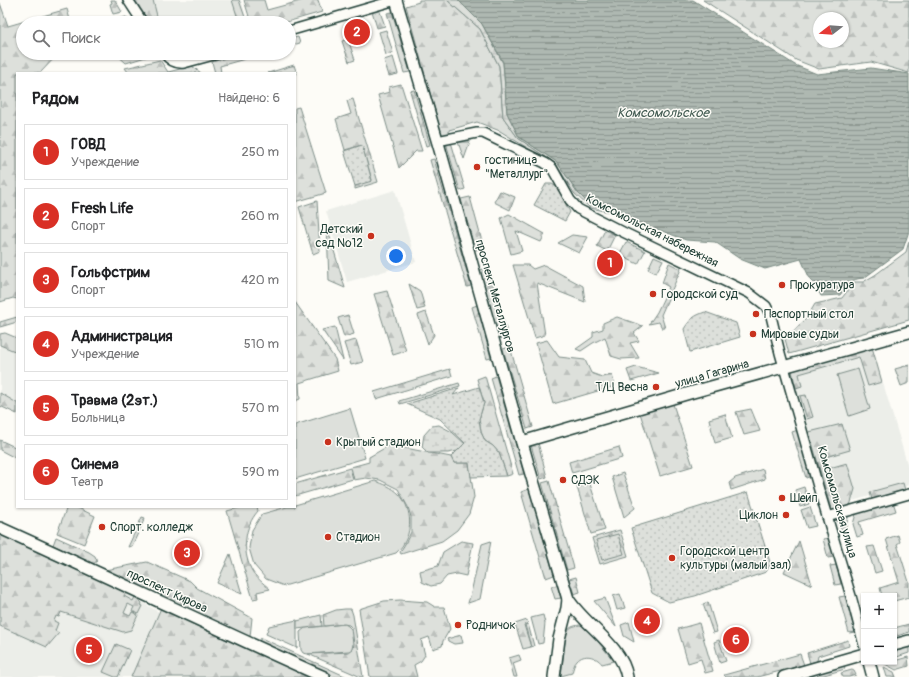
<!DOCTYPE html>
<html lang="ru">
<meta charset="utf-8">
<style>
body{margin:0;font-family:Pangolin,sans-serif;background:#f6f6f6;color:#202124}
.controls{position:absolute;right:12px;bottom:12px;display:grid;overflow:hidden;border-radius:0px;box-shadow:0 1px 3px #0004}
.controls button{width:36px;height:36px;display:grid;place-items:center;padding:0;border:0;border-bottom:1px solid #e0e0e0;background:#fff;color:#202124;font:20px sans-serif}
.compass{position:absolute;left:813px;top:12px;width:36px;height:36px;border-radius:50%;background:#fff;box-shadow:0 1px 3px #0004;rotate:253deg}
.you{position:absolute;left:396px;top:256px;width:14px;height:14px;margin:-10px;border:3px solid #fff;border-radius:50%;background:#1a73e8;box-shadow:0 0 0 6px #1a73e833}
.badge{display:grid;place-items:center;width:26px;height:26px;border-radius:50%;background:#d93025;color:#fff;font-size:13px;font-weight:700}
.pin{position:absolute;translate:-50% -50%;border:2px solid #fff;box-shadow:0 1px 4px #0006}
.list{margin:0;padding:0;list-style:none}
h2{display:flex;justify-content:space-between;align-items:center;height:52px;margin:0;padding:0 16px;font-size:17px}
h2 small{font-size:13px;font-weight:400;color:#757577}
.list li{display:grid;grid-template-columns:26px 1fr auto;gap:12px;align-items:center;box-sizing:border-box;height:56px;margin:0 8px 8px;padding:0 8px;border:1px solid #e0e0e0;border-radius:0px}
.list b{display:block;font-size:15px;white-space:nowrap}
.list p{margin:0;font-size:13px;white-space:nowrap;color:#757577}
.list em{font-size:13px;font-style:normal;color:#757577}
.icon{flex:none;width:22px;height:22px;fill:none;stroke:currentColor;stroke-width:2;stroke-linecap:round;stroke-linejoin:round}
.map{position:relative;flex:none;width:909px;height:677px;overflow:hidden}
.search{position:absolute;background:#fff;box-shadow:0 1px 3px #0004;left:16px;top:16px;width:280px;height:44px;display:flex;align-items:center;gap:10px;box-sizing:border-box;padding:0 14px;border-radius:22px;color:#757577;font-size:15px}
.panel{position:absolute;background:#fff;box-shadow:0 1px 3px #0004;left:16px;top:72px;width:280px;height:436px;border-radius:0px}
.map>svg:first-child{display:block}
</style>
<div class="map">
<svg width="909" height="677" viewBox="0 0 909 677">
<defs>
<pattern id="forest-firs" width="22" height="20" patternUnits="userSpaceOnUse"><rect width="22" height="20" fill="#dde0db"/><path d="M5 1l3.5 6h-7zM16 11l3.5 6h-7z" fill="#bdc1bd"/></pattern>
<pattern id="wetland-marsh" width="20" height="14" patternUnits="userSpaceOnUse"><rect width="20" height="14" fill="#dde0db"/><path d="M1 5h8M5 5V1M11 12h8M15 12V8" fill="none" stroke="#bdc1bd"/></pattern>
<pattern id="park-dots" width="8" height="8" patternUnits="userSpaceOnUse"><rect width="8" height="8" fill="#dde0db"/><path d="M2 2h.1M6 6h.1" fill="none" stroke="#bdc1bd" stroke-width="1.8" stroke-linecap="round"/></pattern>
<pattern id="water-rules" width="6" height="5" patternUnits="userSpaceOnUse"><rect width="6" height="5" fill="#aeb8b1"/><path d="M0 2.5h6" fill="none" stroke="#8d9791"/></pattern>
</defs>
<rect width="100%" height="100%" fill="#fdfcf7"/>
<filter id="ink" filterUnits="userSpaceOnUse"><feTurbulence type="fractalNoise" baseFrequency=".025" numOctaves="2"/><feDisplacementMap in="SourceGraphic" scale="8" xChannelSelector="R" yChannelSelector="G"/><feConvolveMatrix kernelMatrix="1 2 1 2 8 2 1 2 1" color-interpolation-filters="sRGB"/></filter>
<g filter="url(#ink)">
<g fill="#eceee9">
<path d="M 134,0 L 241,0 L 248,23 L 150,23 Z"/>
<path d="M 395,190 L 416,262 L 347,282 L 326,211 Z"/>
<path d="M 3,333 L 17,339 L 17,411 L 0,403 L 0,334 Z"/>
<path d="M 872,346 L 909,470 L 909,485 L 831,507 L 791,370 Z"/>
<path d="M 0,534 L 126,593 L 159,612 L 161,608 L 131,677 L 0,677 Z"/>
</g>
<g fill="#dde0db" stroke="#7e8e88">
<path d="M 458,142 L 470,142 L 464,159 Z"/>
<path d="M 858,369 L 870,409 L 849,416 L 837,375 Z"/>
<path d="M 350,408 L 365,458 L 295,479 L 295,425 Z"/>
<path d="M 375,481 C 384,484 392,487 399,494 C 411,507 413,528 404,543 C 402,547 399,550 396,553 L 284,586 L 266,579 L 254,565 L 249,548 L 252,530 L 262,514 L 287,507 L 295,507 L 295,505 Z"/>
<path d="M 491,541 L 480,599 L 468,603 L 471,593 L 482,544 Z"/>
<path d="M 620,594 L 625,608 L 617,610 L 613,596 Z"/>
<path d="M 605,598 L 616,627 L 594,601 Z"/>
<path d="M 543,615 L 545,623 L 543,643 L 538,644 L 531,618 Z"/>
<path d="M 297,620 L 297,648 L 266,634 L 269,626 Z"/>
<path d="M 629,622 L 634,642 L 624,636 L 621,625 Z"/>
<path d="M 345,624 L 348,626 L 351,629 L 353,644 L 352,649 L 349,651 L 308,654 L 303,653 L 301,650 L 300,632 L 305,628 Z"/>
<path d="M 580,625 L 585,626 L 614,661 L 602,664 C 596,656 584,653 577,661 C 574,664 573,669 572,673 L 561,676 L 566,634 C 569,627 573,626 580,625 Z"/>
<path d="M 909,647 L 909,653 L 894,658 L 894,652 Z"/>
<path d="M 519,655 L 521,660 L 513,663 L 517,677 L 514,677 L 509,658 Z"/>
</g>
<g fill="url(#forest-firs)" stroke="#7e8e88" fill-rule="evenodd">
<path d="M 111,0 L 115,0 L 122,12 L 113,14 L 110,4 L 112,3 Z"/>
<path d="M 135,0 L 153,0 L 157,16 L 148,20 Z"/>
<path d="M 232,0 L 239,0 L 247,23 L 235,23 L 239,22 Z"/>
<path d="M 244,0 L 264,0 L 267,10 L 304,0 L 318,0 L 322,12 L 283,23 L 251,23 Z"/>
<path d="M 419,0 L 447,0 L 480,29 L 499,66 L 503,117 L 518,138 L 556,164 L 546,162 L 537,154 L 500,131 L 477,122 L 449,130 L 449,133 L 442,136 L 406,6 L 419,2 Z"/>
<path d="M 703,0 L 909,0 L 909,73 L 871,62 L 819,69 L 796,60 ZM 819,18 L 843,18 L 843,42 L 819,42 Z"/>
<path d="M 0,3 L 8,26 L 67,9 L 71,23 L 23,23 L 23,53 L 59,53 L 40,73 L 17,73 L 17,299 L 13,298 L 0,302 Z"/>
<path d="M 379,9 L 385,26 L 377,28 L 372,11 Z"/>
<path d="M 392,12 L 410,72 L 404,73 L 387,13 Z"/>
<path d="M 126,17 L 130,23 L 115,23 L 114,20 Z"/>
<path d="M 386,30 L 393,53 L 386,55 L 379,32 Z"/>
<path d="M 298,37 L 300,43 L 289,46 L 289,39 Z"/>
<path d="M 348,39 L 355,60 L 349,62 L 342,41 Z"/>
<path d="M 115,53 L 151,53 L 152,55 L 126,63 Z"/>
<path d="M 243,53 L 266,53 L 220,66 L 221,73 L 215,73 L 212,62 Z"/>
<path d="M 393,57 L 398,74 L 389,76 L 384,60 Z"/>
<path d="M 160,60 L 168,72 L 192,66 L 201,73 L 127,73 L 128,72 L 125,68 Z"/>
<path d="M 294,65 L 297,74 L 295,74 L 295,73 L 268,73 Z"/>
<path d="M 401,84 L 422,151 L 416,151 L 399,168 L 378,95 L 390,92 L 389,87 Z"/>
<path d="M 414,90 L 430,145 L 426,146 L 410,91 Z"/>
<path d="M 353,99 L 378,182 L 355,189 L 355,186 L 372,180 L 362,145 L 345,150 L 336,119 L 351,114 L 347,101 Z"/>
<path d="M 299,107 L 326,193 L 295,202 L 295,108 Z"/>
<path d="M 451,142 L 465,189 L 460,191 L 446,143 Z"/>
<path d="M 434,159 L 471,286 L 467,287 L 430,160 Z"/>
<path d="M 500,191 L 515,197 L 510,210 L 494,202 Z"/>
<path d="M 470,197 L 487,260 L 483,261 L 480,249 L 475,250 L 461,199 Z"/>
<path d="M 317,201 L 320,251 L 313,254 L 299,207 Z"/>
<path d="M 509,214 L 545,234 L 541,242 L 516,231 L 522,251 L 511,254 L 501,218 Z"/>
<path d="M 327,227 L 345,288 L 329,281 Z"/>
<path d="M 605,230 L 615,235 L 607,251 L 597,246 Z"/>
<path d="M 572,235 L 588,237 L 579,253 L 558,243 Z"/>
<path d="M 909,241 L 909,320 L 789,354 L 785,339 L 806,319 L 815,304 L 842,298 L 854,282 L 863,282 L 875,275 L 906,252 Z"/>
<path d="M 626,242 L 645,251 L 638,264 L 619,255 Z"/>
<path d="M 654,256 L 663,260 L 656,273 L 648,269 Z"/>
<path d="M 669,263 L 681,269 L 661,315 L 665,328 L 662,328 L 659,322 L 649,324 L 657,312 L 669,287 L 662,283 Z"/>
<path d="M 513,265 L 528,265 L 533,269 L 544,265 L 583,286 L 585,302 L 537,283 L 545,335 L 535,338 Z"/>
<path d="M 488,268 L 508,336 L 499,339 L 480,270 Z"/>
<path d="M 409,284 L 420,291 L 425,308 L 417,310 Z"/>
<path d="M 387,291 L 406,351 L 393,355 L 374,294 Z"/>
<path d="M 295,302 L 335,359 L 338,371 L 299,383 L 300,399 L 295,401 Z"/>
<path d="M 477,305 L 491,358 L 487,359 L 472,307 Z"/>
<path d="M 426,312 L 434,335 L 428,344 L 418,315 Z"/>
<path d="M 348,315 L 354,334 L 344,337 L 338,318 Z"/>
<path d="M 17,317 L 17,322 L 0,327 L 0,322 Z"/>
<path d="M 617,317 L 643,326 L 634,333 L 639,341 L 630,343 L 639,358 L 621,359 L 611,356 L 605,337 L 593,343 L 581,351 L 576,349 L 593,337 L 593,332 L 603,329 L 603,323 Z"/>
<path d="M 335,327 L 343,360 L 322,330 Z"/>
<path d="M 5,333 L 17,338 L 17,352 L 0,345 L 0,334 Z"/>
<path d="M 356,340 L 363,362 L 351,365 L 344,343 Z"/>
<path d="M 547,340 L 559,357 L 585,360 L 591,373 L 602,377 L 612,375 L 615,386 L 553,404 L 536,343 Z"/>
<path d="M 510,347 L 533,427 L 527,429 L 503,349 Z"/>
<path d="M 872,347 L 882,382 L 868,386 L 859,357 L 799,374 L 802,386 L 796,388 L 792,371 Z"/>
<path d="M 909,365 L 909,383 L 901,386 L 895,369 Z"/>
<path d="M 636,367 L 659,373 L 631,381 L 627,370 Z"/>
<path d="M 450,369 L 452,376 L 376,399 L 374,392 Z"/>
<path d="M 485,376 L 513,474 L 507,476 L 499,453 L 493,446 L 485,441 L 481,432 L 479,419 L 484,403 L 477,379 Z"/>
<path d="M 496,376 L 524,474 L 519,475 L 491,378 Z"/>
<path d="M 459,383 L 460,386 L 400,404 L 399,401 Z"/>
<path d="M 0,393 L 17,403 L 17,414 L 0,406 Z"/>
<path d="M 806,395 L 813,417 L 807,419 L 800,396 Z"/>
<path d="M 673,404 L 693,466 L 660,476 L 640,413 Z"/>
<path d="M 751,409 L 760,431 L 744,435 L 736,412 Z"/>
<path d="M 725,414 L 732,438 L 715,443 L 709,419 Z"/>
<path d="M 842,424 L 850,450 L 822,458 L 826,469 L 847,463 L 855,489 L 850,506 L 832,512 L 809,432 Z"/>
<path d="M 798,430 L 812,476 L 806,478 L 792,432 Z"/>
<path d="M 0,440 L 17,448 L 17,459 L 0,450 Z"/>
<path d="M 538,443 L 547,477 L 541,479 L 531,445 Z"/>
<path d="M 390,445 L 451,457 L 454,463 L 469,463 L 474,497 L 469,514 L 457,530 L 442,541 L 401,554 L 400,552 L 405,544 L 411,532 L 411,517 L 408,507 L 398,489 L 380,480 L 366,478 L 354,480 L 351,467 L 369,462 L 369,457 Z"/>
<path d="M 619,447 L 622,458 L 572,473 L 569,462 Z"/>
<path d="M 350,468 L 353,479 L 295,496 L 295,484 Z"/>
<path d="M 763,469 L 765,479 L 731,490 L 729,483 L 735,478 Z"/>
<path d="M 623,473 L 635,508 L 624,517 L 612,477 Z"/>
<path d="M 549,481 L 574,568 L 567,570 L 542,483 Z"/>
<path d="M 903,483 L 905,490 L 872,500 L 870,492 Z"/>
<path d="M 590,484 L 605,530 L 591,534 L 577,487 Z"/>
<path d="M 804,487 L 809,504 L 800,507 L 795,490 Z"/>
<path d="M 529,489 L 554,575 L 546,578 L 521,492 Z"/>
<path d="M 893,502 L 896,511 L 859,522 L 863,535 L 857,537 L 853,524 L 856,514 Z"/>
<path d="M 67,507 L 76,507 L 95,516 L 84,544 L 57,533 Z"/>
<path d="M 242,507 L 257,507 L 258,511 C 244,527 242,550 251,569 C 255,577 263,583 270,589 L 257,592 L 258,598 L 253,599 L 227,511 Z"/>
<path d="M 810,507 L 816,526 L 807,528 L 801,510 Z"/>
<path d="M 849,514 L 845,530 L 840,528 L 836,517 Z"/>
<path d="M 142,517 L 145,518 L 132,546 L 128,547 Z"/>
<path d="M 620,530 L 628,556 L 600,564 L 592,538 Z"/>
<path d="M 0,533 L 120,587 L 120,590 L 126,593 L 124,596 L 133,601 L 135,597 L 142,603 L 141,605 L 143,606 L 139,614 L 132,611 L 134,607 L 128,604 L 124,613 L 130,616 L 132,612 L 138,615 L 131,630 L 123,632 L 61,612 L 59,617 L 56,616 L 54,621 L 58,623 L 55,631 L 59,633 L 47,647 L 0,626 Z"/>
<path d="M 898,535 L 900,542 L 897,544 L 909,582 L 909,597 L 894,601 L 894,596 L 882,596 L 880,588 L 899,582 L 886,539 Z"/>
<path d="M 56,537 L 89,552 L 95,556 L 97,561 L 93,564 L 89,562 L 53,545 Z"/>
<path d="M 829,538 L 834,557 L 828,558 L 823,539 Z"/>
<path d="M 461,541 L 473,543 L 466,576 L 457,574 L 447,576 L 440,584 L 431,586 L 422,582 L 420,571 L 438,566 L 443,552 Z"/>
<path d="M 799,541 L 812,585 L 784,572 Z"/>
<path d="M 874,546 L 882,571 L 875,573 L 867,547 Z"/>
<path d="M 230,554 L 242,594 L 217,583 Z"/>
<path d="M 147,562 L 190,581 L 197,588 L 252,618 L 250,637 L 105,570 Z"/>
<path d="M 836,565 L 841,584 L 835,585 L 830,566 Z"/>
<path d="M 576,577 L 580,592 L 574,594 L 569,579 Z"/>
<path d="M 557,585 L 561,598 L 555,599 L 551,586 Z"/>
<path d="M 845,596 L 855,632 L 849,633 L 839,597 Z"/>
<path d="M 400,600 L 427,602 L 435,607 L 444,607 L 450,629 L 443,641 L 442,646 L 433,649 L 429,637 L 421,640 L 425,655 L 421,661 L 414,665 L 417,677 L 370,677 L 359,609 L 384,601 Z"/>
<path d="M 708,602 L 717,632 L 713,633 L 703,604 Z"/>
<path d="M 161,608 L 312,677 L 131,677 Z"/>
<path d="M 345,609 L 351,609 L 353,615 L 363,677 L 361,677 L 308,654 L 349,652 L 353,649 L 354,644 L 352,628 L 349,625 L 344,624 L 324,626 L 323,615 L 336,610 Z"/>
<path d="M 321,615 L 322,626 L 297,629 L 297,621 Z"/>
<path d="M 527,620 L 528,623 L 524,625 L 531,647 L 523,649 L 515,624 Z"/>
<path d="M 699,623 L 713,671 L 705,673 L 701,659 L 688,663 L 678,629 Z"/>
<path d="M 909,624 L 909,632 L 894,637 L 894,628 Z"/>
<path d="M 461,635 L 463,643 L 454,644 L 448,641 L 447,639 Z"/>
<path d="M 261,638 L 347,677 L 335,677 L 258,643 Z"/>
<path d="M 719,640 L 726,661 L 720,663 L 714,642 Z"/>
<path d="M 848,640 L 849,646 L 818,656 L 817,661 L 810,663 L 807,653 Z"/>
<path d="M 116,644 L 130,650 L 118,677 L 115,677 L 103,672 Z"/>
<path d="M 800,654 L 804,665 L 757,677 L 726,677 L 724,675 Z"/>
<path d="M 908,657 L 909,666 L 896,670 L 885,664 L 894,662 L 894,661 Z"/>
<path d="M 844,665 L 845,669 L 817,677 L 803,677 Z"/>
<path d="M 884,667 L 894,672 L 896,677 L 887,677 Z"/>
<path d="M 852,670 L 854,671 L 856,675 L 849,677 L 843,677 L 841,673 Z"/>
</g>
<g fill="url(#wetland-marsh)" stroke="#7e8e88">
<path d="M 447,0 L 458,0 L 482,24 L 503,63 L 507,113 L 519,137 L 557,162 L 578,193 L 588,203 L 611,211 L 605,211 L 590,208 L 574,193 L 556,164 L 518,138 L 503,117 L 499,66 L 480,29 Z"/>
<path d="M 439,425 L 452,432 L 465,444 L 462,450 L 448,453 L 428,453 L 422,447 L 424,435 L 432,426 Z"/>
</g>
<g fill="url(#park-dots)" stroke="#7e8e88">
<path d="M 362,145 L 372,181 L 355,186 L 344,151 Z"/>
<path d="M 546,184 L 552,184 L 557,187 L 570,212 L 565,221 L 534,205 Z"/>
<path d="M 705,312 L 736,323 L 740,337 L 690,352 L 684,329 C 691,318 694,316 705,312 Z"/>
<path d="M 479,387 L 484,403 L 479,419 L 481,432 L 485,441 L 493,446 L 499,453 L 507,476 L 471,477 L 469,463 L 454,463 L 451,457 L 465,443 L 440,419 L 407,404 L 459,388 L 453,395 Z"/>
<path d="M 748,492 L 770,562 L 769,567 L 766,572 L 695,596 L 669,602 L 652,593 L 631,528 Z"/>
<path d="M 618,534 L 624,554 L 602,560 L 596,540 Z"/>
<path d="M 528,624 L 534,646 L 531,647 L 525,625 Z"/>
</g>
<path fill="url(#water-rules)" stroke="#75877f" d="M 458,0 L 693,0 L 795,65 L 817,74 L 871,68 L 909,74 L 909,231 L 903,249 L 864,278 C 849,279 849,284 840,295 L 821,296 L 815,284 L 810,279 L 801,259 L 765,269 L 740,259 L 715,242 L 686,240 L 657,229 L 646,228 L 611,211 L 588,203 L 578,193 L 557,162 L 519,137 L 507,113 L 503,62 L 482,24 Z"/>
<g fill="none" stroke-linecap="round" stroke-linejoin="round">
<defs>
<g id="minor">
<path d="M 128,0 L 143,23"/>
<path d="M 289,31 L 396,0"/>
<path d="M 164,53 C 169,60 175,64 184,63 L 221,53"/>
<path d="M 437,141 L 477,133 L 483,133 L 545,163 L 552,168 L 570,200 L 578,209 L 623,232 L 749,293 L 766,306 L 771,316 L 780,353 L 819,490 L 851,596 L 864,645"/>
<path d="M 827,517 L 909,494"/>
</g>
<g id="major">
<path d="M 396,0 L 440,150 L 528,464 L 568,599 C 584,625 622,645 627,677"/>
<path d="M 522,442 L 693,392 L 909,332"/>
<path d="M 0,528 C 109,577 216,629 324,677"/>
<path d="M 894,645 L 909,641"/>
<path d="M 869,662 L 873,677"/>
<path d="M 554,677 L 559,639 L 567,608 L 568,599"/>
<path d="M 784,677 L 864,654"/>
</g>
</defs>
<use href="#minor" stroke="#1f3d34" stroke-width="12"/>
<use href="#major" stroke="#1f3d34" stroke-width="14"/>
<use href="#minor" stroke="#fdfcf7" stroke-width="9"/>
<use href="#major" stroke="#fdfcf7" stroke-width="11"/>
</g>
</g>
<g fill="#c8321e" stroke="#fdfcf7" stroke-width="1.5">
<circle cx="477" cy="167" r="4"/>
<circle cx="371" cy="236" r="4"/>
<circle cx="782" cy="285" r="4"/>
<circle cx="653" cy="294" r="4"/>
<circle cx="756" cy="314" r="4"/>
<circle cx="753" cy="334" r="4"/>
<circle cx="656" cy="387" r="4"/>
<circle cx="328" cy="442" r="4"/>
<circle cx="563" cy="480" r="4"/>
<circle cx="782" cy="498" r="4"/>
<circle cx="786" cy="515" r="4"/>
<circle cx="102" cy="527" r="4"/>
<circle cx="328" cy="537" r="4"/>
<circle cx="672" cy="558" r="4"/>
<circle cx="458" cy="625" r="4"/>
</g>
<g text-anchor="middle" dominant-baseline="central" stroke-width="3" stroke-linejoin="round" paint-order="stroke">
<g font-size="12" fill="#1f3d34" stroke="#fdfcf7" text-anchor="start">
<text x="485" y="160">гостиница<tspan x="485" dy="14">"Металлург"</tspan></text>
<text x="363" y="229" text-anchor="end">Детский<tspan x="363" dy="14">сад №12</tspan></text>
<text x="790" y="285">Прокуратура</text>
<text x="661" y="294">Городской суд</text>
<text x="764" y="314">Паспортный стол</text>
<text x="761" y="334">Мировые судьи</text>
<text x="648" y="387" text-anchor="end">Т/Ц Весна</text>
<text x="336" y="442">Крытый стадион</text>
<text x="571" y="480">СДЭК</text>
<text x="790" y="498">Шейп</text>
<text x="778" y="515" text-anchor="end">Циклон</text>
<text x="110" y="527">Спорт. колледж</text>
<text x="336" y="537">Стадион</text>
<text x="680" y="551">Городской центр<tspan x="680" dy="14">культуры (малый зал)</tspan></text>
<text x="466" y="625">Родничок</text>
</g>
<g font-size="12" fill="#1f3d34" stroke="#fdfcf7">
<text transform="translate(652 231) rotate(27)">Комсомольская набережная</text>
<text transform="translate(495 296) rotate(74)">проспект Металлургов</text>
<text transform="translate(712 374) rotate(-16)">улица Гагарина</text>
<text transform="translate(837 502) rotate(74)">Комсомольская улица</text>
<text transform="translate(167 591) rotate(25)">проспект Кирова</text>
</g>
<g font-size="13" font-style="italic" fill="#435c53" stroke="#fdfcf7">
<text x="663" y="113">Комсомольское</text>
</g>
</g>
</svg>
<div class="controls">
<button>+</button>
<button>−</button>
</div>
<svg class="compass" viewBox="-18 -18 36 36"><path d="M0-13l5 13h-10z" fill="#e53935"/><path d="M0 13l5-13h-10z" fill="#757577"/></svg>
<div class="you"></div>
<div class="pin badge" style="left:610px;top:263px">1</div>
<div class="pin badge" style="left:357px;top:32px">2</div>
<div class="pin badge" style="left:187px;top:553px">3</div>
<div class="pin badge" style="left:647px;top:621px">4</div>
<div class="pin badge" style="left:89px;top:650px">5</div>
<div class="pin badge" style="left:736px;top:640px">6</div>
<div class="search"><svg class="icon" aria-label="search" viewBox="0 0 24 24"><circle cx="10" cy="10" r="6"/><path d="M15 15l6 6"/></svg>Поиск</div>
<section class="panel">
<h2>Рядом<small>Найдено: 6</small></h2>
<ul class="list">
<li><span class="badge">1</span><div><b>ГОВД</b><p>Учреждение</p></div><em>250 m</em></li>
<li><span class="badge">2</span><div><b>Fresh Life</b><p>Спорт</p></div><em>260 m</em></li>
<li><span class="badge">3</span><div><b>Гольфстрим</b><p>Спорт</p></div><em>420 m</em></li>
<li><span class="badge">4</span><div><b>Администрация</b><p>Учреждение</p></div><em>510 m</em></li>
<li><span class="badge">5</span><div><b>Травма (2эт.)</b><p>Больница</p></div><em>570 m</em></li>
<li><span class="badge">6</span><div><b>Синема</b><p>Театр</p></div><em>590 m</em></li>
</ul>
</section>
</div>
